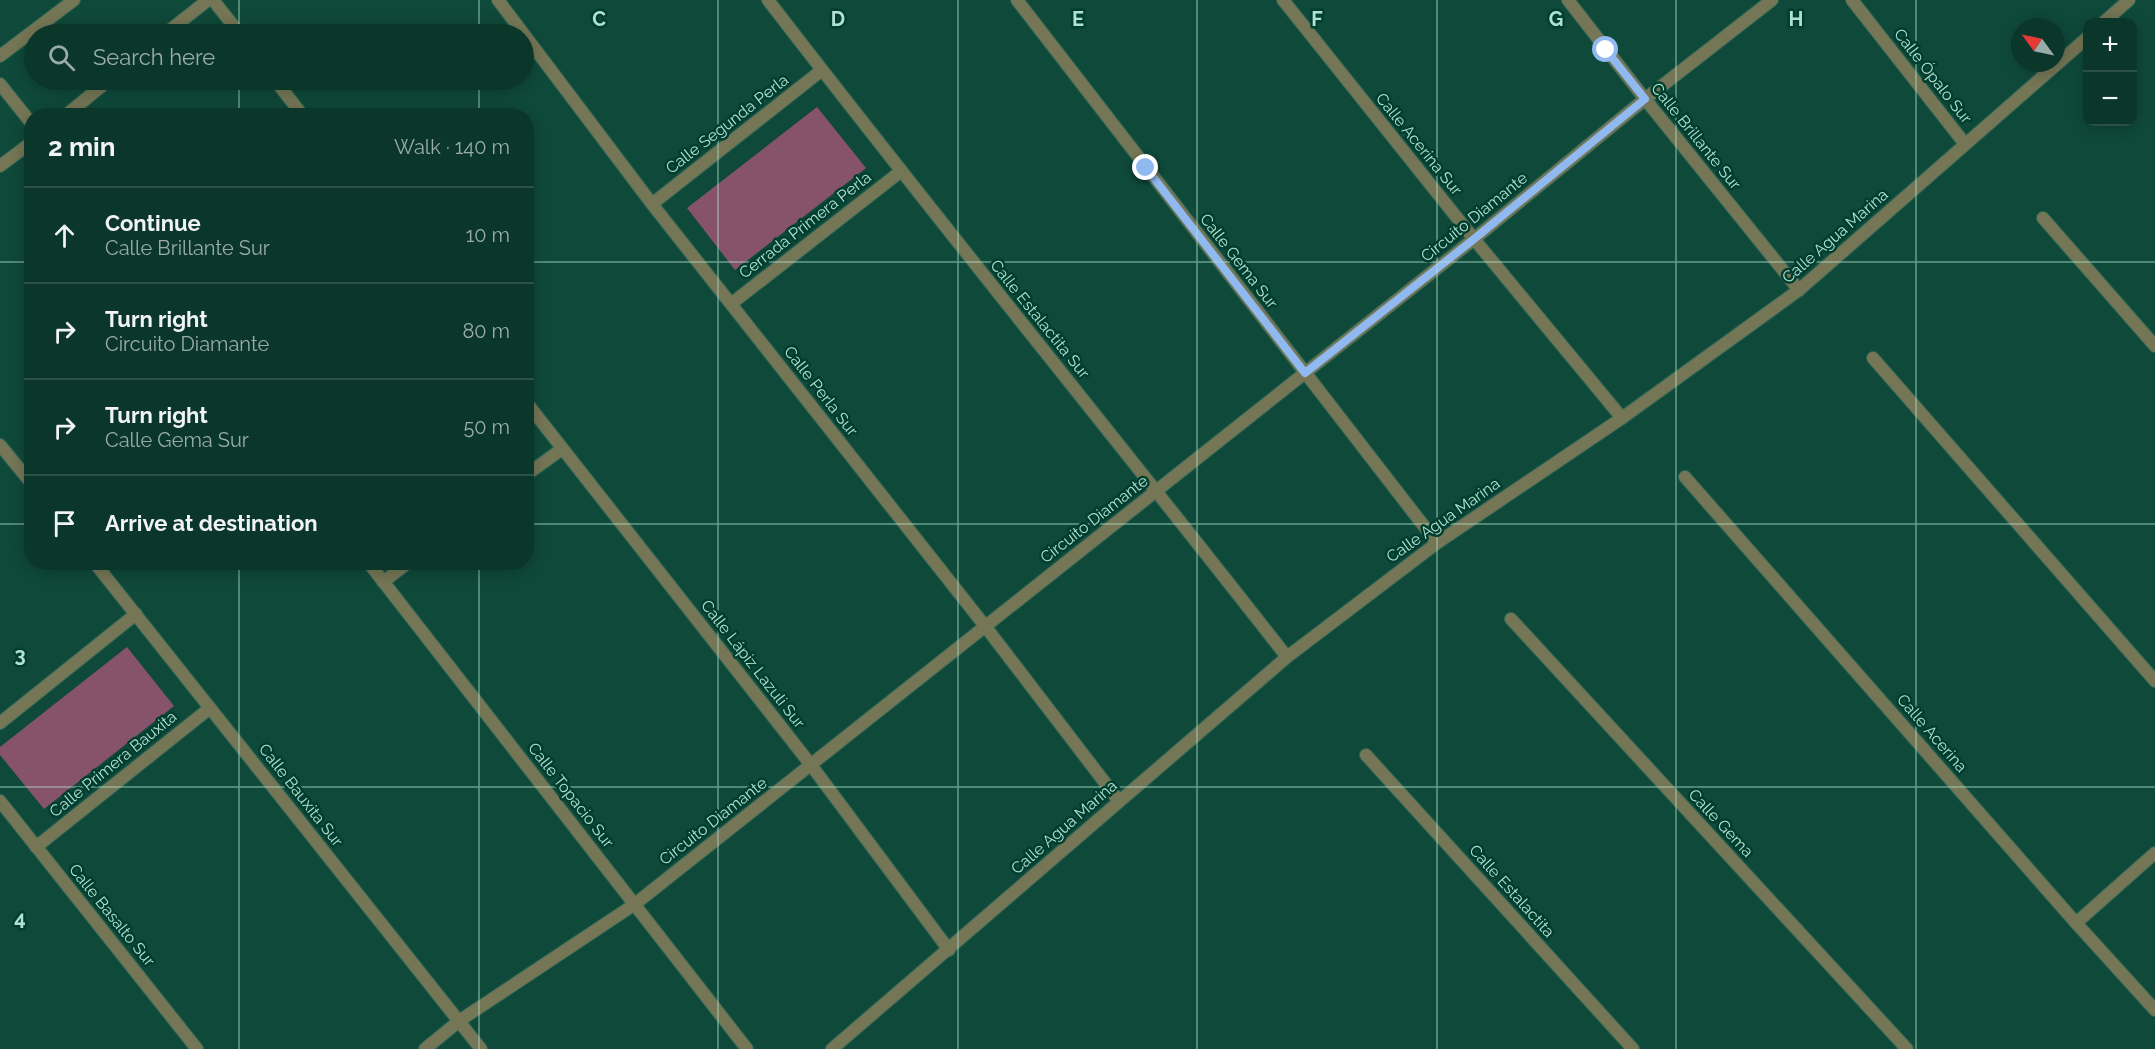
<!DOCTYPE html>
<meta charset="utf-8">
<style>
body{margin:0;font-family:Raleway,sans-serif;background:#143f33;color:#f1f3f6}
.controls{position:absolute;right:18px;top:18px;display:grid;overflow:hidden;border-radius:12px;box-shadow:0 3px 15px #0003}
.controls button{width:54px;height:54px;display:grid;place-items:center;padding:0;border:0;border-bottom:2px solid #2b5147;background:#0b372b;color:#f1f3f6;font:30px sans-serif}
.compass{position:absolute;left:2011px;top:18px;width:54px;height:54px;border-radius:50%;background:#0b372b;box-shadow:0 3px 15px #0003;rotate:303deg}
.stop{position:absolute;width:18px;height:18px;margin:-14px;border:4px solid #90b9f0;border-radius:50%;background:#fff}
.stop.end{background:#90b9f0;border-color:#fff;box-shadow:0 2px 6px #0008}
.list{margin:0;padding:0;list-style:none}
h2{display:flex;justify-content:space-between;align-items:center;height:78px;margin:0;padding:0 24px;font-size:26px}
h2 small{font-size:20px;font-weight:400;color:#9aaca9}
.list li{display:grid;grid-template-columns:39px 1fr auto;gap:18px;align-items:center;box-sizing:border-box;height:96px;padding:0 24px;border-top:2px solid #2b5147}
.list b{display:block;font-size:22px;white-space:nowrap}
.list p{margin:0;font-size:20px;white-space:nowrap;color:#9aaca9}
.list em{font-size:20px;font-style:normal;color:#9aaca9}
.icon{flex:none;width:33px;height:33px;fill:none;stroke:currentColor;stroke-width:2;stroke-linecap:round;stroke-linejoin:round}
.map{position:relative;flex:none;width:2155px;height:1049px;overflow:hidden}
.search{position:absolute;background:#0b372b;box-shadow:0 3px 15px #0003;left:24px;top:24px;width:510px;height:66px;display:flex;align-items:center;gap:15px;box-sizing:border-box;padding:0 21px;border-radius:33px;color:#9aaca9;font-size:22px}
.panel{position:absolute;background:#0b372b;box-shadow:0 3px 15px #0003;left:24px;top:108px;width:510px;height:462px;border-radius:24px}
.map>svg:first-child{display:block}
</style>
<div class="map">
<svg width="2155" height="1049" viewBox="0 0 2155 1049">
<rect width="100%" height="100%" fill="#0f4939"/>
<g fill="#87536c">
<path d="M 817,107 L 866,168 L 735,270 L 687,208 Z"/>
<path d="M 127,647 L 174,706 L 44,809 L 0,755 L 0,747 Z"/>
</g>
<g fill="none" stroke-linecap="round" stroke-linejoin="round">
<defs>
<g id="minor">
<path d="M 213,0 L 240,34"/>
<path d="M 498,0 L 652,204 L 985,626 L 1119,801"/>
<path d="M 768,0 C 938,221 1115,437 1287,657"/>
<path d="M 1017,0 L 1437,543"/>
<path d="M 1283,0 L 1474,239 L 1622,418"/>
<path d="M 1568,0 L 1645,99 L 1799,290"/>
<path d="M 1852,0 L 1965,144"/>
<path d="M 2104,22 L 2129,0"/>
<path d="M 275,80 L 303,116"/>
<path d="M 0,84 L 32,124"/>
<path d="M 652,204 L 822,70"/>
<path d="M 2043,218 L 2155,346"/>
<path d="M 731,304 L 900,172"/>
<path d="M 1873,358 L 2155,681"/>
<path d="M 526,402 L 811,765 L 949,950"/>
<path d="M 0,445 L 32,484"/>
<path d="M 526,475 L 562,449"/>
<path d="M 1685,477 L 2076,923 L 2155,1010"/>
<path d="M 94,562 L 481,1049"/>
<path d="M 368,562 L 747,1049"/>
<path d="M 383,582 L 409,562"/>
<path d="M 1511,619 L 1907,1049"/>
<path d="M 0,723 L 136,614"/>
<path d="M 1366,755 L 1633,1049"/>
<path d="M 0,801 L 197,1049"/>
<path d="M 36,847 L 210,708"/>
<path d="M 2076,923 L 2155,853"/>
<path d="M 425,1049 L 459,1021 L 635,904 L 1474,239 L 1645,99 L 1772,0"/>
<path d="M 832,1049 L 1287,657 L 1437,543 L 1622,418 L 1799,290 L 2088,37"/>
</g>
<g id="tertiary">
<path d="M 165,34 L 208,0"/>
<path d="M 0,56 L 74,0"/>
<path d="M 65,116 L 109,80"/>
<path d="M 0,166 L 32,142"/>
</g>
</defs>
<use href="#minor" stroke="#306757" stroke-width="14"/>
<use href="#tertiary" stroke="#306757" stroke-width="14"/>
<use href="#minor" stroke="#747655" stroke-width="12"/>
<use href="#tertiary" stroke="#747655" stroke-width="12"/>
</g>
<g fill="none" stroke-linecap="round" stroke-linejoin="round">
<path stroke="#90b9f0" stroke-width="8" d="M 1146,168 L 1305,373 L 1474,239 L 1645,99 L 1606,50"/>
</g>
<path fill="none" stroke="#b3e1d0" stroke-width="1.5" stroke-opacity="0.55" d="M 239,0 L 239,34M 479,0 L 479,34M 718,0 L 718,1049M 958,0 L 958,1049M 1197,0 L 1197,1049M 1437,0 L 1437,1049M 1676,0 L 1676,1049M 1916,0 L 1916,1049M 239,80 L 239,116M 479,80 L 479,116M 0,262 L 32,262M 526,262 L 2155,262M 0,524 L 32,524M 526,524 L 2155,524M 239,562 L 239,1049M 479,562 L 479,1049M 0,787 L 2155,787"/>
<g text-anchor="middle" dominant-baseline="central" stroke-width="5" stroke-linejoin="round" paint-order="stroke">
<g font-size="16" fill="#b3e1d0" stroke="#003e2f">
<text transform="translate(1933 76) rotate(52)">Calle Ópalo Sur</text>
<text transform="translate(727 124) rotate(-38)">Calle Segunda Perla</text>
<text transform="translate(1696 136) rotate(51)">Calle Brillante Sur</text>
<text transform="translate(1419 144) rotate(51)">Calle Acerina Sur</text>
<text transform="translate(1474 217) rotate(-39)">Circuito Diamante</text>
<text transform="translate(805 225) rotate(-38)">Cerrada Primera Perla</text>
<text transform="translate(1835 236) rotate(-41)">Calle Agua Marina</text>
<text transform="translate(1239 261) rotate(52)">Calle Gema Sur</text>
<text transform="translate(1040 319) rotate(51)">Calle Estalactita Sur</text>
<text transform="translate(821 391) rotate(52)">Calle Perla Sur</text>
<text transform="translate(1094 519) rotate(-38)">Circuito Diamante</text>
<text transform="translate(1443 520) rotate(-35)">Calle Agua Marina</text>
<text transform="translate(753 664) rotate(52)">Calle Lápiz Lazuli Sur</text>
<text transform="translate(1932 733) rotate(49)">Calle Acerina</text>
<text transform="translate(113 764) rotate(-39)">Calle Primera Bauxita</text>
<text transform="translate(301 795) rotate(52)">Calle Bauxita Sur</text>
<text transform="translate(571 795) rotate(52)">Calle Topacio Sur</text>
<text transform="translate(713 821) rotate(-38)">Circuito Diamante</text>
<text transform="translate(1721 823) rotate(47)">Calle Gema</text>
<text transform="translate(1064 827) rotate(-41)">Calle Agua Marina</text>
<text transform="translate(1512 891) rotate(48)">Calle Estalactita</text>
<text transform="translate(112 915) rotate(51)">Calle Basalto Sur</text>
</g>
</g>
<g font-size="20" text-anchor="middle" font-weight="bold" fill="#b3e1d0" stroke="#003e2f" stroke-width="5" stroke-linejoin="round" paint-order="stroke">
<text x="599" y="26">C</text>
<text x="838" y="26">D</text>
<text x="1078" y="26">E</text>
<text x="1317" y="26">F</text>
<text x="1556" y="26">G</text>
<text x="1796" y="26">H</text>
<text x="20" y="662">3</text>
<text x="20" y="925">4</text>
</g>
</svg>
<div class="controls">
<button>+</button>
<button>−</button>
</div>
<svg class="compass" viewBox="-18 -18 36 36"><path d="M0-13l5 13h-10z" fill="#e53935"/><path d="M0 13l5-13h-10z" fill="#9aaca9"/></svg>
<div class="stop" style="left:1606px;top:50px"></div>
<div class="stop end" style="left:1146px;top:168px"></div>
<div class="search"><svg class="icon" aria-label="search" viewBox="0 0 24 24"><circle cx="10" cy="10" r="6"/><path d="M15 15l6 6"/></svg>Search here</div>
<section class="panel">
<h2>2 min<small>Walk · 140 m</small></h2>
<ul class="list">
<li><svg class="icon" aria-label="ahead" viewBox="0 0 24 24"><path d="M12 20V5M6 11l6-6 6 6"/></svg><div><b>Continue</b><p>Calle Brillante Sur</p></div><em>10 m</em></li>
<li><svg class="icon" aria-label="right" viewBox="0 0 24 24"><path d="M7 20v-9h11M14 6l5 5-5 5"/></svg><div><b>Turn right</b><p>Circuito Diamante</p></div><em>80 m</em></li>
<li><svg class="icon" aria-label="right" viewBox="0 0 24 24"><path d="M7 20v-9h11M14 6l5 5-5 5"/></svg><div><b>Turn right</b><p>Calle Gema Sur</p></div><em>50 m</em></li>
<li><svg class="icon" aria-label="arrive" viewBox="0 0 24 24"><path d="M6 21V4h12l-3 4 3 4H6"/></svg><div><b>Arrive at destination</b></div></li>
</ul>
</section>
</div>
